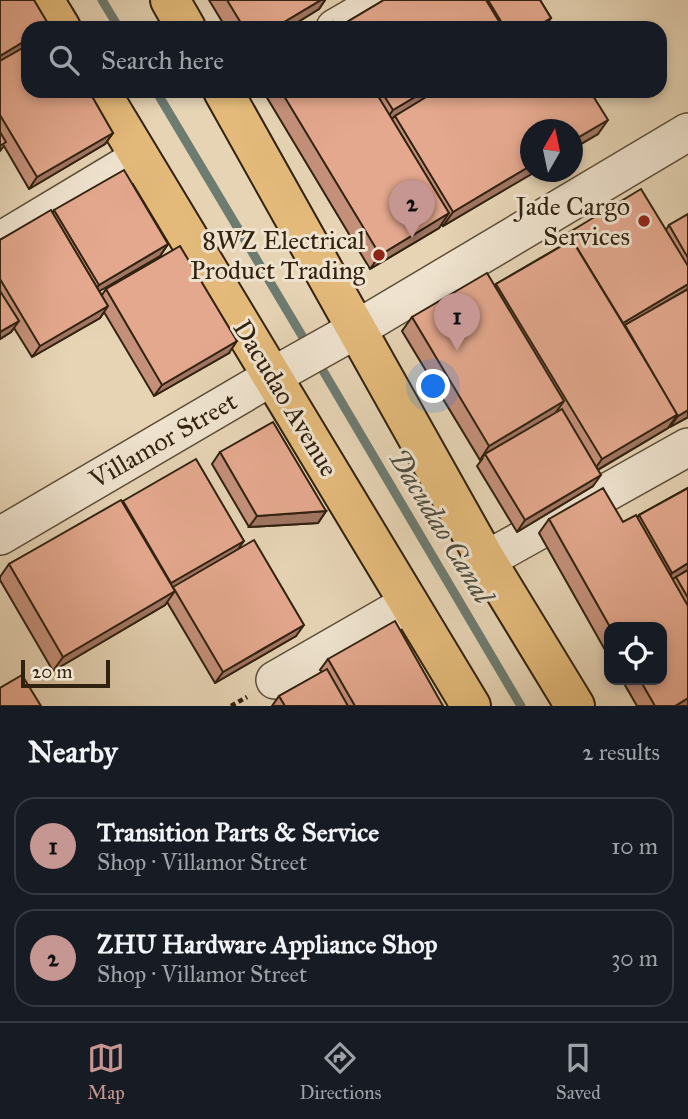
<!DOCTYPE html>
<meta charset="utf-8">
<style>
body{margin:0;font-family:"IM FELL Great Primer",serif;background:#242831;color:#f1f3f6}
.controls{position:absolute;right:21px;bottom:21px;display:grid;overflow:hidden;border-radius:14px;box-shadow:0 4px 10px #0003}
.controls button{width:63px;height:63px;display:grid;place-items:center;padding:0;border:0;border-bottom:2px solid #363941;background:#171b24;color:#f1f3f6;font:35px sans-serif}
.compass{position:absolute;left:520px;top:119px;width:63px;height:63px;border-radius:50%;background:#171b24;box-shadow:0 4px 10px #0003;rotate:9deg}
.scale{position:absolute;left:21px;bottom:18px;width:89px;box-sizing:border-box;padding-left:7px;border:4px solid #31210f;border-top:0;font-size:19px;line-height:24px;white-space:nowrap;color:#31210f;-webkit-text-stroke:5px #efe3cf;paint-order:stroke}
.you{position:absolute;left:434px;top:387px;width:24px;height:24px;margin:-18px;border:5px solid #fff;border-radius:50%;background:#1a73e8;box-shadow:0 0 0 10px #1a73e833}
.badge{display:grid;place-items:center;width:46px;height:46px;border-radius:50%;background:#c59692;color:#111;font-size:23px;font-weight:700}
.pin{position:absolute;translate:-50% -58px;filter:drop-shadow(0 2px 4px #0008)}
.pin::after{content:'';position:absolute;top:37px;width:24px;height:21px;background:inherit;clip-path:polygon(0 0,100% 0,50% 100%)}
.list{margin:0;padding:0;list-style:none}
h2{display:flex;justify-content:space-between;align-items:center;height:91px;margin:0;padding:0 28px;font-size:30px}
h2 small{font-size:23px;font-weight:400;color:#9ea1a6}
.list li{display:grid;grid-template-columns:46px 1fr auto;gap:21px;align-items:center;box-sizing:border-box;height:98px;margin:0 14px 14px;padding:0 14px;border:2px solid #363941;border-radius:21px}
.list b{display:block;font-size:26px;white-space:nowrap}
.list p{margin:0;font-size:23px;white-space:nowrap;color:#9ea1a6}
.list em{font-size:23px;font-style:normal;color:#9ea1a6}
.icon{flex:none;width:38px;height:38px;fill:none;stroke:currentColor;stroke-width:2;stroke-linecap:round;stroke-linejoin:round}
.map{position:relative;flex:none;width:688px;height:706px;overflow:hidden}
.search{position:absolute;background:#171b24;box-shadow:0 4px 10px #0003;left:21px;right:21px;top:21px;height:77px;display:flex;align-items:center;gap:18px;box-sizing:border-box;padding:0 24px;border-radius:21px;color:#9ea1a6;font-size:26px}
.sheet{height:315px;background:#171b24}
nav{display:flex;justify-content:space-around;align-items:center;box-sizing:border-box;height:98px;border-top:2px solid #363941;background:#171b24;font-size:19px;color:#9ea1a6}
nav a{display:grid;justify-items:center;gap:4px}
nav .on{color:#c59692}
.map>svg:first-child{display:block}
</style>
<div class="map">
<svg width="688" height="706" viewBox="0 0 688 706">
<rect width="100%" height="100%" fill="#e6d4b5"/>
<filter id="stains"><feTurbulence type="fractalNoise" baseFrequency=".00286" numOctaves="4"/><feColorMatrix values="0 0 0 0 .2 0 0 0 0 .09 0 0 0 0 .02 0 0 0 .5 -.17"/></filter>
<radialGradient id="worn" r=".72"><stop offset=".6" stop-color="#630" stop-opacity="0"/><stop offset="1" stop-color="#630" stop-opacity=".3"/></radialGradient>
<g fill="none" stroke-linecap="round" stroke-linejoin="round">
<g stroke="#6e7b71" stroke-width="9">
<path d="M 102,0 L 119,28"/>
<path d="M 156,91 L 304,339"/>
<path d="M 322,369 L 521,706"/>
</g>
<defs>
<g id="minor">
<path d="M 335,28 L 383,0"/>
<path d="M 0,241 L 140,157"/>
<path d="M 0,536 L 273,376 L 357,329 L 688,132"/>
<path d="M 486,560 L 688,447"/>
<path d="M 275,680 L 409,603"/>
</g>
<g id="major">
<path d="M 44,0 L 61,28"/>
<path d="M 170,0 L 186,28"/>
<path d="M 100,91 L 471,706"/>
<path d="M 223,91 L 486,560 L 575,706"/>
</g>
</defs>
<use href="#minor" stroke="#5e4e38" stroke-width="40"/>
<use href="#major" stroke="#31210f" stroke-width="42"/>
<path stroke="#31210f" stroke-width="4.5" stroke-dasharray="5 3.5" stroke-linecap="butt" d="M 231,706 L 247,697"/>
<use href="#minor" stroke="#efe3cf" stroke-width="37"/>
<use href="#major" stroke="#e3ba7a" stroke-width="38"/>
</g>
<g fill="#c4907a" stroke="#31210f" stroke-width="2">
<path d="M 0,0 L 28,28 L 113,133 L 105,144 L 29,189 L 4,146 L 0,151 Z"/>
<path d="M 209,0 L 325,0 L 319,9 L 288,28 L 226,28 Z"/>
<path d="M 384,0 L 540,0 L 551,18 L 544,27 L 552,28 L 340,28 L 342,25 Z"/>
<path d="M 263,91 L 590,91 L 598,134 L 443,226 L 442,224 L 439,228 L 370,269 Z"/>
<path d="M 54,210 L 168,244 L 160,256 L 99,291 L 102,295 L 106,289 L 229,353 L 154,396 L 104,312 L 100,318 L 32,357 L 14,328 L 11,332 L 0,339 L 0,240 L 53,212 Z"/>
<path d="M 688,215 L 688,417 L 670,427 L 669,426 L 668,428 L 598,470 L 593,486 L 517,532 L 477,466 L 483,458 L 480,460 L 402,331 L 412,317 L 495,287 L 496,284 L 561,246 L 560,244 L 568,233 L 666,230 L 669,225 Z"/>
<path d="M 220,452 L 326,511 L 318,523 L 249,527 L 212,464 Z"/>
<path d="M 688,488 L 688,706 L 637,706 L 622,680 L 662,680 L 662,627 L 609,627 L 609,657 L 539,533 L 549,519 L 623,522 L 637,518 L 639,515 Z"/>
<path d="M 123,501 L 238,549 L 296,636 L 215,683 L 167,602 L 165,605 L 53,671 L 0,580 L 0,577 L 9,564 Z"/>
<path d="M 328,659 L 443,706 L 272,706 L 279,696 L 322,672 L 320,670 Z"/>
</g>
<g fill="#a07663" stroke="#31210f" stroke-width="2">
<path d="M 321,0 L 325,0 L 319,9 L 288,28 L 274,28 Z"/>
<path d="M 551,18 L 544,28 L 534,28 Z"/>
<path d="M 28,39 L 28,46 L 0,62 L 0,56 Z"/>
<path d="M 425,91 L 439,91 L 395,116 L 392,119 L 383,124 L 393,110 Z"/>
<path d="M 608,120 L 598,134 L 572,149 L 572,141 Z"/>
<path d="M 113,133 L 105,144 L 29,189 L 37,177 Z"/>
<path d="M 530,166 L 530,172 L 535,172 L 443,226 L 453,212 Z"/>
<path d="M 449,213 L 439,228 L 370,269 L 380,255 Z"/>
<path d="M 168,244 L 160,256 L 91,296 L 99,285 Z"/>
<path d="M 688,284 L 688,291 L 625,325 L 622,330 L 623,323 Z"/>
<path d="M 108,306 L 100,318 L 32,357 L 40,346 Z"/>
<path d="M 19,321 L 11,332 L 0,339 L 0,332 Z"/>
<path d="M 237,341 L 229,353 L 154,396 L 162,385 Z"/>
<path d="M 564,401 L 554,415 L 485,454 L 480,460 L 489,446 Z"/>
<path d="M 688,410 L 688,417 L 670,427 L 678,416 Z"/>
<path d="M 678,414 L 668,428 L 592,473 L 602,459 Z"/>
<path d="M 601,475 L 593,486 L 517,532 L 525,520 Z"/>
<path d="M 326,511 L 318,523 L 249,527 L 257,516 Z"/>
<path d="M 244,541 L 236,552 L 163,594 L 171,583 Z"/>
<path d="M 688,563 L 688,570 L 664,584 L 672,573 Z"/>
<path d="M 175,591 L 165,605 L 53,671 L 63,657 Z"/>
<path d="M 304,625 L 296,636 L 215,683 L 223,672 Z"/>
<path d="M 688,698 L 688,706 L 675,706 Z"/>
</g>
<g fill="#e4a88e" stroke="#31210f" stroke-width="2">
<path d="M 0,0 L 34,0 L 50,27 L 47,28 L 28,28 L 28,39 L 0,56 Z"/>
<path d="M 227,0 L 321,0 L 274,28 L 244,28 Z"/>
<path d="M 384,0 L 486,0 L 503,28 L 343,28 L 342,25 Z"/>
<path d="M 488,0 L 540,0 L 551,18 L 534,28 L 505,28 Z"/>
<path d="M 333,22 L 337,28 L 324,28 Z"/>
<path d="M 550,24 L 552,28 L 543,28 Z"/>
<path d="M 28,45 L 28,91 L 89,91 L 113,133 L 37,177 L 0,115 L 0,61 Z"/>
<path d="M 281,91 L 375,91 L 449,213 L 380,255 Z"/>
<path d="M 381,91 L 425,91 L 393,110 Z"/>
<path d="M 436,91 L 590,91 L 608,120 L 572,141 L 572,130 L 530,130 L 530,166 L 453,212 L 395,116 Z"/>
<path d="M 0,132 L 6,142 L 0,146 Z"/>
<path d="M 124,170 L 168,244 L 99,285 L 54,210 Z"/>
<path d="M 641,189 L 688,266 L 688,284 L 623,323 L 568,233 Z"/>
<path d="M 51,210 L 108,306 L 40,346 L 0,279 L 0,240 Z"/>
<path d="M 688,214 L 688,258 L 669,225 Z"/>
<path d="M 572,240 L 678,414 L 602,459 L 496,284 Z"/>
<path d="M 180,246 L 237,341 L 162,385 L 106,289 Z"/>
<path d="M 487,273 L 564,401 L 489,446 L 412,317 Z"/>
<path d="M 688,289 L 688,410 L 678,416 L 625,325 Z"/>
<path d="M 0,291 L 19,321 L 0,332 Z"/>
<path d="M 562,409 L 601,475 L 525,520 L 485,454 Z"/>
<path d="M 273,422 L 326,511 L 257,516 L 220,452 Z"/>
<path d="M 196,459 L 244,541 L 171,583 L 123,501 Z"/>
<path d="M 603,488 L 623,522 L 636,515 L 688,606 L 688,698 L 675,706 L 655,706 L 640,680 L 662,680 L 662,627 L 610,627 L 549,519 Z"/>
<path d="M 688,488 L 688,563 L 672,573 L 639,515 Z"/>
<path d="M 121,500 L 175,591 L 63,657 L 9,564 Z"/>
<path d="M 254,540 L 304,625 L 223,672 L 173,587 Z"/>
<path d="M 688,570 L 688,598 L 676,577 Z"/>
<path d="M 395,621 L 443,706 L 355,706 L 328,659 Z"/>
<path d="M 327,669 L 348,706 L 285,706 L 279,696 Z"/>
<path d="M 22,675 L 41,706 L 0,706 L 0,688 Z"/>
</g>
<g fill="#8f2418" stroke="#efe3cf" stroke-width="2.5">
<circle cx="644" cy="221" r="7"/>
<circle cx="379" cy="255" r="7"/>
</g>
<g text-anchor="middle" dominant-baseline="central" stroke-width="6" stroke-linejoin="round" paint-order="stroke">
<g font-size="26" fill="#31210f" stroke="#efe3cf" text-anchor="end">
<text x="630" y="206">Jade Cargo<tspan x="630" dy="30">Services</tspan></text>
<text x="365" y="240">8WZ Electrical<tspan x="365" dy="30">Product Trading</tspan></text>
</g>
<g font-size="26" fill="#31210f" stroke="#efe3cf">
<text transform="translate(286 398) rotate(59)">Dacudao Avenue</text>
<text transform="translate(163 440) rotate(-30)">Villamor Street</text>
</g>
<g font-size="28" font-style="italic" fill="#504e40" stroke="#efe3cf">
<text transform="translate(441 526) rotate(59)">Dacudao Canal</text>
</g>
</g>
<rect width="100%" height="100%" filter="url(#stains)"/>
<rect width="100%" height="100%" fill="url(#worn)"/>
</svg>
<div class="controls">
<button><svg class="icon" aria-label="locate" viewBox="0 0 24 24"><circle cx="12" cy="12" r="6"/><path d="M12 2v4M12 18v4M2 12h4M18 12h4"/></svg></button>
</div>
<svg class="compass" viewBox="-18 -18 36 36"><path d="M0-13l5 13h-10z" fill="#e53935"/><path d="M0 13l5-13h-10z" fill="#9ea1a6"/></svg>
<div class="scale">20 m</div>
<div class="you"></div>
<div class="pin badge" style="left:457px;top:351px">1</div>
<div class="pin badge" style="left:412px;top:238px">2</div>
<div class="search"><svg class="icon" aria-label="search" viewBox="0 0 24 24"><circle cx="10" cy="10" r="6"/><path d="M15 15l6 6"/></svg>Search here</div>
</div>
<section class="sheet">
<h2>Nearby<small>2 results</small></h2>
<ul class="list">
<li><span class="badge">1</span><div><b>Transition Parts &amp; Service</b><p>Shop · Villamor Street</p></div><em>10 m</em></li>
<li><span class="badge">2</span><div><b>ZHU Hardware Appliance Shop</b><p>Shop · Villamor Street</p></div><em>30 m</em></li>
</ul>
</section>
<nav>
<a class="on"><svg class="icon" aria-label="map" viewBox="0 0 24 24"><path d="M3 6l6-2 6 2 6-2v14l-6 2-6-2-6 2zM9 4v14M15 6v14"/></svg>Map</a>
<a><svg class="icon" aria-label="directions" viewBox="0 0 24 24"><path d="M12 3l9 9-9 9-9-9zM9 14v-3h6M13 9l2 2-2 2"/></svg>Directions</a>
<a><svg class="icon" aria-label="saved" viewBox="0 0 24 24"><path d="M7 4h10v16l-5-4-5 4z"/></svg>Saved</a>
</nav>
